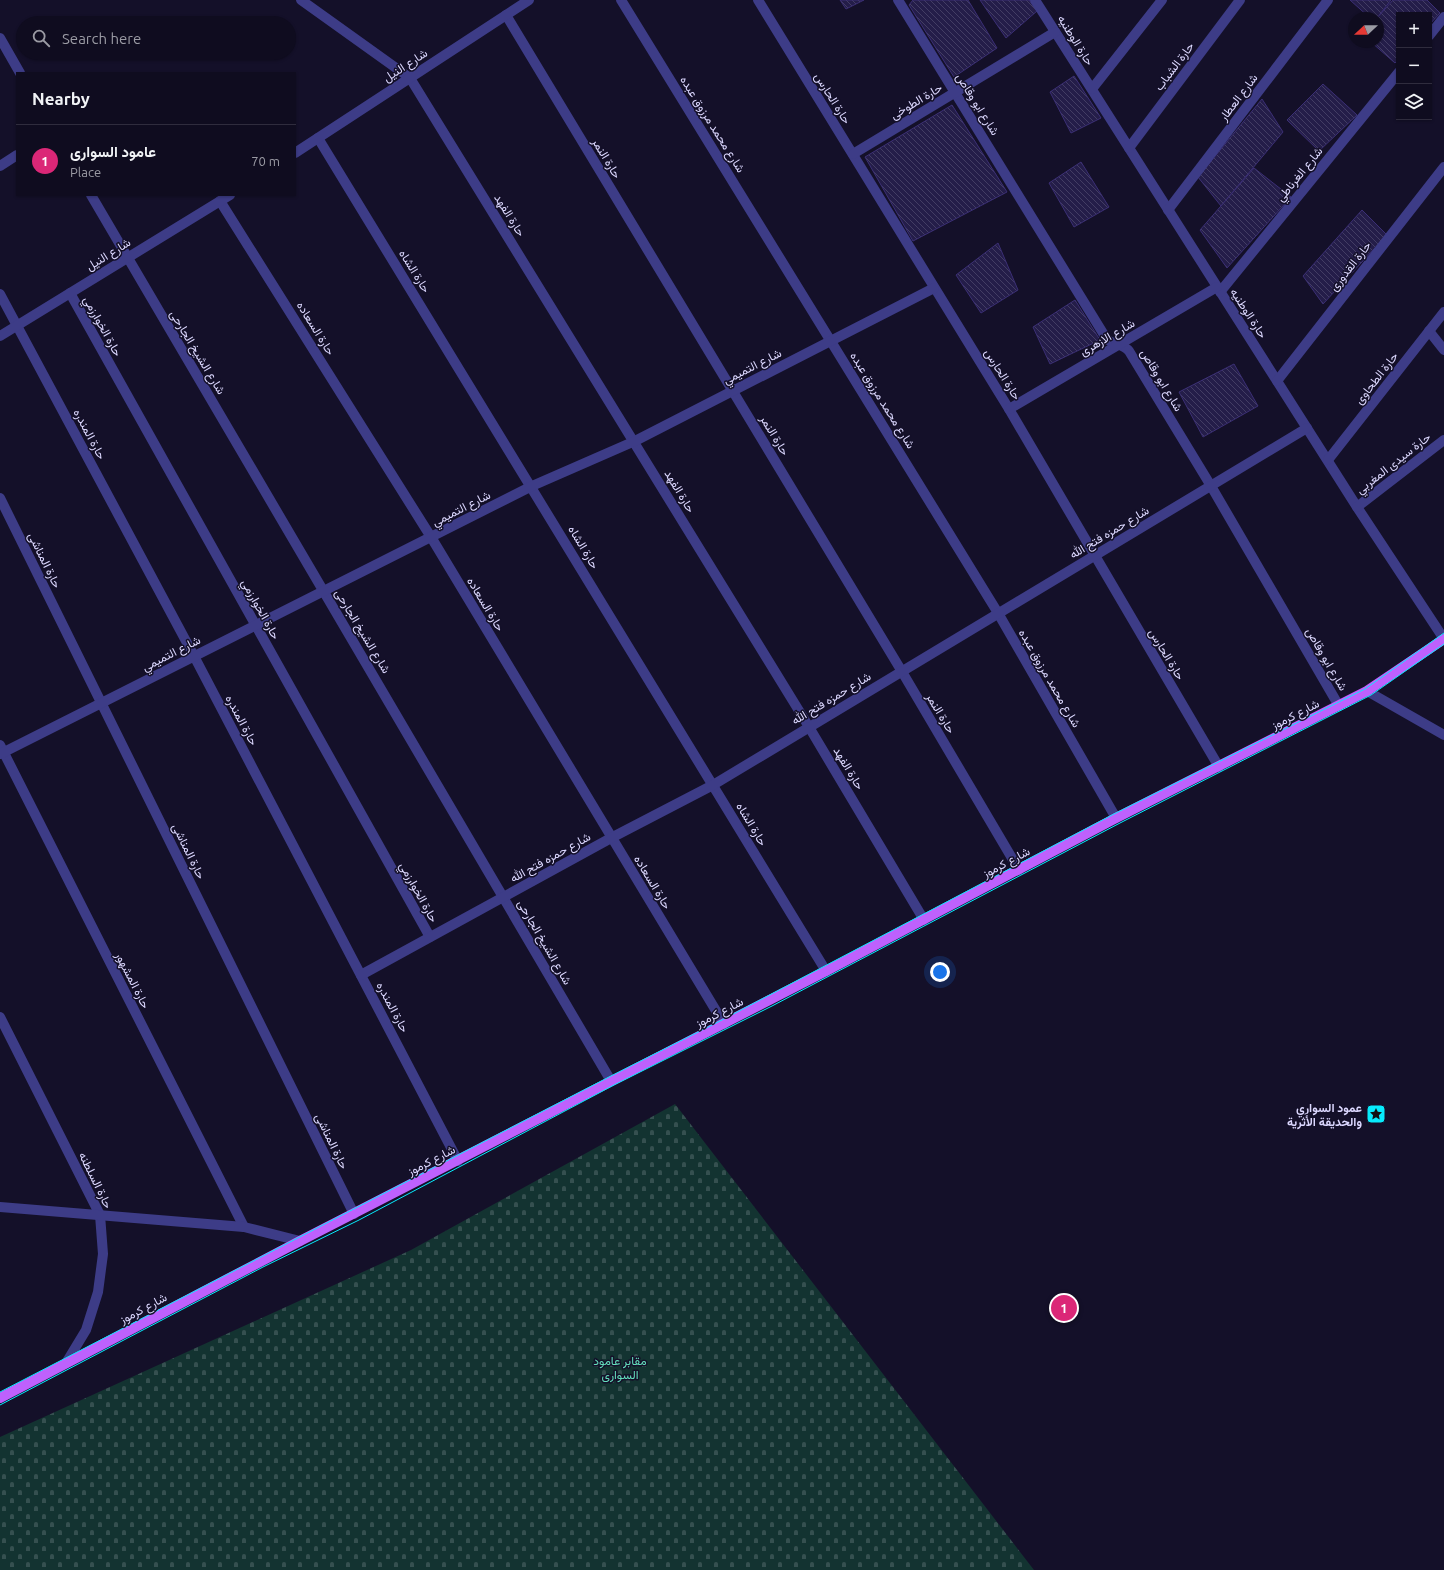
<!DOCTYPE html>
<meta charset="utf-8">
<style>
body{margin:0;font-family:Ubuntu,Vazirmatn,sans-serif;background:#181528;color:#f1f3f6}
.controls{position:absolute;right:12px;top:12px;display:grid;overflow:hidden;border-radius:0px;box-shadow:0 1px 3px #0004}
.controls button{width:36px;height:36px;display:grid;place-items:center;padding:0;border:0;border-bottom:1px solid #2f2c3d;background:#0f0c1f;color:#f1f3f6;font:20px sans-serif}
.compass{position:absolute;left:1348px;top:12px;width:36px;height:36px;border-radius:50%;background:#0f0c1f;box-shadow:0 1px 3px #0004;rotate:248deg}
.you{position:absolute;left:940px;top:972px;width:14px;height:14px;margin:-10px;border:3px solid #fff;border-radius:50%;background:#1a73e8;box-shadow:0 0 0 6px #1a73e833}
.badge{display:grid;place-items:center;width:26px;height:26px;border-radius:50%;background:#db2777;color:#fff;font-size:13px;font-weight:700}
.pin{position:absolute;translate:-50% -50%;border:2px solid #fff;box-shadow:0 1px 4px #0006}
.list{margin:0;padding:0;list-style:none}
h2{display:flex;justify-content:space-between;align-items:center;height:52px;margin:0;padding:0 16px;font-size:17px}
h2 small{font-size:13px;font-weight:400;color:#9b9ba4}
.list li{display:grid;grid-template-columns:26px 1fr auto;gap:12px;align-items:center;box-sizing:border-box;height:72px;padding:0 16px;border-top:1px solid #2f2c3d}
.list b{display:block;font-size:15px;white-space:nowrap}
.list p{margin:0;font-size:13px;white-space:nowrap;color:#9b9ba4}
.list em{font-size:13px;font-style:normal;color:#9b9ba4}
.icon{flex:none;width:22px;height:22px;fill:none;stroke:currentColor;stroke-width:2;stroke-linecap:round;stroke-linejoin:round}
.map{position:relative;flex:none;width:1444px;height:1570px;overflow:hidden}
.search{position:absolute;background:#0f0c1f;box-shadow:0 1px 3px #0004;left:16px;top:16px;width:280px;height:44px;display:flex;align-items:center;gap:10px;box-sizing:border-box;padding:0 14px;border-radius:22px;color:#9b9ba4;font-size:15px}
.panel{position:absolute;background:#0f0c1f;box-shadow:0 1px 3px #0004;left:16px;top:72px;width:280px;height:124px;border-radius:0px}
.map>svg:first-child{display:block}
</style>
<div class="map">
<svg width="1444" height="1570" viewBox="0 0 1444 1570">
<defs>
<pattern id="cemetery-stones" width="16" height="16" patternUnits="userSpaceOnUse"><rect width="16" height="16" fill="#133331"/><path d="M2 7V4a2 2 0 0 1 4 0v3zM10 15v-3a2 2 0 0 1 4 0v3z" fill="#355050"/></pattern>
<pattern id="building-back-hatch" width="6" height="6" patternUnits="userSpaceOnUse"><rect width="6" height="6" fill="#241d49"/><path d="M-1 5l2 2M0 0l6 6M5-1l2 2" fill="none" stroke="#433d64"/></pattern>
</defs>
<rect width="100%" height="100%" fill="#141029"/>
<path fill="url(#cemetery-stones)" d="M 675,1104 L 1034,1570 L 0,1570 L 0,1437 L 411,1250 Z"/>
<g fill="url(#building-back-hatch)" stroke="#3b2f75">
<path d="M 840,0 L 864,0 L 846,9 Z"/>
<path d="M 913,0 L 968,0 L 997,48 L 954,77 L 909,5 Z"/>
<path d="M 980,0 L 1029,0 L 1037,11 L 1006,38 Z"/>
<path d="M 1350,0 L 1391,0 L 1377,18 L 1370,18 Z"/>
<path d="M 1393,0 L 1427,0 L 1440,13 L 1429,25 L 1429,15 L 1399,15 L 1399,59 L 1395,63 L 1371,42 L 1378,42 L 1377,18 Z"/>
<path d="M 1074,76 L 1101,118 L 1071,133 L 1050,92 Z"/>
<path d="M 1323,84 L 1357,115 L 1319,151 L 1287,120 Z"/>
<path d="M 1262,99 L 1283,132 L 1221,206 L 1198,177 Z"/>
<path d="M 952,105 L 1007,192 L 913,241 L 865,157 Z"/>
<path d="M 1081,162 L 1109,207 L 1074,227 L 1049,183 Z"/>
<path d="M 1254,168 L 1291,197 L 1227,268 L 1200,230 Z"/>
<path d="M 1362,210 L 1387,235 L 1323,304 L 1303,276 Z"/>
<path d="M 998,243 L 1018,290 L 981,313 L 956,275 Z"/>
<path d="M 1075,300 L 1100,340 L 1050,364 L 1033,327 Z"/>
<path d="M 1234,364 L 1258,406 L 1203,437 L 1179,392 Z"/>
</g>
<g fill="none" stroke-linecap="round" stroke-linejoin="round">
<g stroke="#3d3c87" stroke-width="10">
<path d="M 301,0 L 410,78 L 809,727 L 924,920"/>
<path d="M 621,0 L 998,613 L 1116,818"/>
<path d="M 758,0 L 1009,409 L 1219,767"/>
<path d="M 898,0 L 1106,338 C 1113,346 1123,343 1129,351 L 1211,486 L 1339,706"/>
<path d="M 1035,0 L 1357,507 L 1444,639"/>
<path d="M 506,15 L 901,670 L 1019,870"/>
<path d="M 1429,36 L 1444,17"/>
<path d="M 0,38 L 20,73"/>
<path d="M 1092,89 L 1162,0"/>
<path d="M 318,138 L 826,971"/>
<path d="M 1129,148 L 1240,0"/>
<path d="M 295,153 L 529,0"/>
<path d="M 853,154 L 1055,32"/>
<path d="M 0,166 L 17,155"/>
<path d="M 91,195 L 611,1081"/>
<path d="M 220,201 L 431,537 L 724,1024"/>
<path d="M 1168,210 L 1328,0"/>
<path d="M 1220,292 L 1399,72"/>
<path d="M 70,293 L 430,937"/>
<path d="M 0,294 L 194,656 L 458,1161"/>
<path d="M 1429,331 L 1444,350"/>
<path d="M 0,336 L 230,195"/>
<path d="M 1277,381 L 1444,167"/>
<path d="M 1009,409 L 1217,287"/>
<path d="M 1328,460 L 1444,312"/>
<path d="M 0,498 L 354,1214"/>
<path d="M 1357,507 L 1444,440"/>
<path d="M 1367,691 L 1444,735"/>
<path d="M 0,745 L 244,1227"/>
<path d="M 0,754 L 532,486 L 635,441 L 934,288"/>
<path d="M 361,975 L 611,838 L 713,785 L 1307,428"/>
<path d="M 0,1017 L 100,1215 L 103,1254 L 98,1292 L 86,1330 L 66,1363"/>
<path d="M 0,1207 L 244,1227 L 300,1241"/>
</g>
<path stroke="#be61fd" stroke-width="10" d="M 0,1398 L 300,1241 L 826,971 L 1116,818 L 1367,691 L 1444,639"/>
<g stroke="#07ebfc" stroke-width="1">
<path d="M 0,1392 L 609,1077 L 722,1020 L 1114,814 L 1365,689 L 1444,633"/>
<path d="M 0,1405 L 263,1267 L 359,1220 L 614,1085 L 772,1006 L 1120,823 L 1371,695 L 1444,644"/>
</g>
</g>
<defs>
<symbol id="sight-square" viewBox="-11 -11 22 22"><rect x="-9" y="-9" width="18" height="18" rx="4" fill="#07ebfc" stroke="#141029"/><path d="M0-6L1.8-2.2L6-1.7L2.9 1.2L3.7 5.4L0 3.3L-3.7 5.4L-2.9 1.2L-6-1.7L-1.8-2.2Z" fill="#111"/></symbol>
</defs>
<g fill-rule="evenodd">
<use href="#sight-square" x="1365" y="1103" width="22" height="22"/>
</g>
<g text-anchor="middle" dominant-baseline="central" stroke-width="3" stroke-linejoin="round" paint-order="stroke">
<g font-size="12" fill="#dcd8ff" stroke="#141029">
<text transform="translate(1076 40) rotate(58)">حارة الوطنيه</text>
<text transform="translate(405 65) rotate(-33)">شارع النيل</text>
<text transform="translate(1174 66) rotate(-53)">حارة الشباب</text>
<text transform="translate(1238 97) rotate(-53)">شارع العطار</text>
<text transform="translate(833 98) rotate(58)">حارة الحارس</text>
<text transform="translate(916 101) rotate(-31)">حارة الطوخى</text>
<text transform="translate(978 104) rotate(58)">شارع ابو وقاص</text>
<text transform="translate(713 124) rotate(58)">شارع محمد مرزوق عبده</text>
<text transform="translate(607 158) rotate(59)">حارة النمر</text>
<text transform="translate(1299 174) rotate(-51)">شارع الغرناطي</text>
<text transform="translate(510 215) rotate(58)">حارة الفهد</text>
<text transform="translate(108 254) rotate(-32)">شارع النيل</text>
<text transform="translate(1350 266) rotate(-52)">حارة القدورى</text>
<text transform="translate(415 271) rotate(58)">حارة الشاه</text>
<text transform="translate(1249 313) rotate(57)">حارة الوطنيه</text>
<text transform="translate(103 326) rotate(61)">حارة الخوارزمي</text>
<text transform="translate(316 328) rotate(58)">حارة السعاده</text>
<text transform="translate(1107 337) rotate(-30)">شارع الازهرى</text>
<text transform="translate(198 352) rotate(59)">شارع الشيخ الجارحى</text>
<text transform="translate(752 366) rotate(-27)">شارع التميمي</text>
<text transform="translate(1003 374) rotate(58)">حارة الحارس</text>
<text transform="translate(1376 378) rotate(-52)">حارة الطحاوى</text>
<text transform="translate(1162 380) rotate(59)">شارع ابو وقاص</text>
<text transform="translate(883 400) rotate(58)">شارع محمد مرزوق عبده</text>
<text transform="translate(90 434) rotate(62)">حارة المندره</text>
<text transform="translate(775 435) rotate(59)">حارة النمر</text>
<text transform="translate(1393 463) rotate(-38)">حارة سيدى المغربي</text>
<text transform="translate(680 491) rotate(59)">حارة الفهد</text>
<text transform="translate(461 508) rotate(-27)">شارع التميمي</text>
<text transform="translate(1109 532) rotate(-31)">شارع حمزه فتح الله</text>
<text transform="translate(584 547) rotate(59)">حارة الشاه</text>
<text transform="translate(45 560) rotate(64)">حارة المناشى</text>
<text transform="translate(486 604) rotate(59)">حارة السعاده</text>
<text transform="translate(261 609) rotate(61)">حارة الخوارزمي</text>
<text transform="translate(363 631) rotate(59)">شارع الشيخ الجارحى</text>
<text transform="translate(171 653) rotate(-27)">شارع التميمي</text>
<text transform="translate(1167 654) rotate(59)">حارة الحارس</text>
<text transform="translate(1327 659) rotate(60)">شارع ابو وقاص</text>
<text transform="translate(1050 678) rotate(60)">شارع محمد مرزوق عبده</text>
<text transform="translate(831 698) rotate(-31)">شارع حمزه فتح الله</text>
<text transform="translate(941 713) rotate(59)">حارة النمر</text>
<text transform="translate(1295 714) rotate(-27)">شارع كرموز</text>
<text transform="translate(242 720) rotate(62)">حارة المندره</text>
<text transform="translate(849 768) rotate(59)">حارة الفهد</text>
<text transform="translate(752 824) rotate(59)">حارة الشاه</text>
<text transform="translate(189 851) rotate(64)">حارة المناشى</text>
<text transform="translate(550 857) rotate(-29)">شارع حمزه فتح الله</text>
<text transform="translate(1006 862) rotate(-28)">شارع كرموز</text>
<text transform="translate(653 882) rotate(59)">حارة السعاده</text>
<text transform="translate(419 892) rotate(61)">حارة الخوارزمي</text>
<text transform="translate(545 942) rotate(60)">شارع الشيخ الجارحى</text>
<text transform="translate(133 980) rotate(63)">حارة المشهور</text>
<text transform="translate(393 1007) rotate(62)">حارة المندره</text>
<text transform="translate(719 1012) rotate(-27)">شارع كرموز</text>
<text transform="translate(332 1141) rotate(64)">حارة المناشى</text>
<text transform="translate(431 1160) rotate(-27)">شارع كرموز</text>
<text transform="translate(96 1180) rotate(64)">حارة السلطنه</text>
<text transform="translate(143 1308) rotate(-28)">شارع كرموز</text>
</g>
<g font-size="12" font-weight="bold" fill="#dcd8ff" stroke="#141029" text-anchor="end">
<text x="1362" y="1107">عمود السواري<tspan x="1362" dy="14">والحديقة الأثرية</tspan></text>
</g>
<g font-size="12" fill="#64dfbd" stroke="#141029">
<text x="620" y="1360">مقابر عامود<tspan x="620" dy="14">السوارى</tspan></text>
</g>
</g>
</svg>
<div class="controls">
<button>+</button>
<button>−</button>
<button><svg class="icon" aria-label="layers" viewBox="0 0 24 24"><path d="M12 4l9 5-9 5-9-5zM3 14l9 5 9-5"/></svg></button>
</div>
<svg class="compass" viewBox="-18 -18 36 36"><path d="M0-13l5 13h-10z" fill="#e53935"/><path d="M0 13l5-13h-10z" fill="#9b9ba4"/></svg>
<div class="you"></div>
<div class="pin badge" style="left:1064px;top:1308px">1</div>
<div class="search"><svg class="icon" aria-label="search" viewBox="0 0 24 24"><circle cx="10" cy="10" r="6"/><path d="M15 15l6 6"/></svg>Search here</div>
<section class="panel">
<h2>Nearby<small></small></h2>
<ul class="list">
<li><span class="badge">1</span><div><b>عامود السوارى</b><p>Place</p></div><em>70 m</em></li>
</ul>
</section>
</div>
